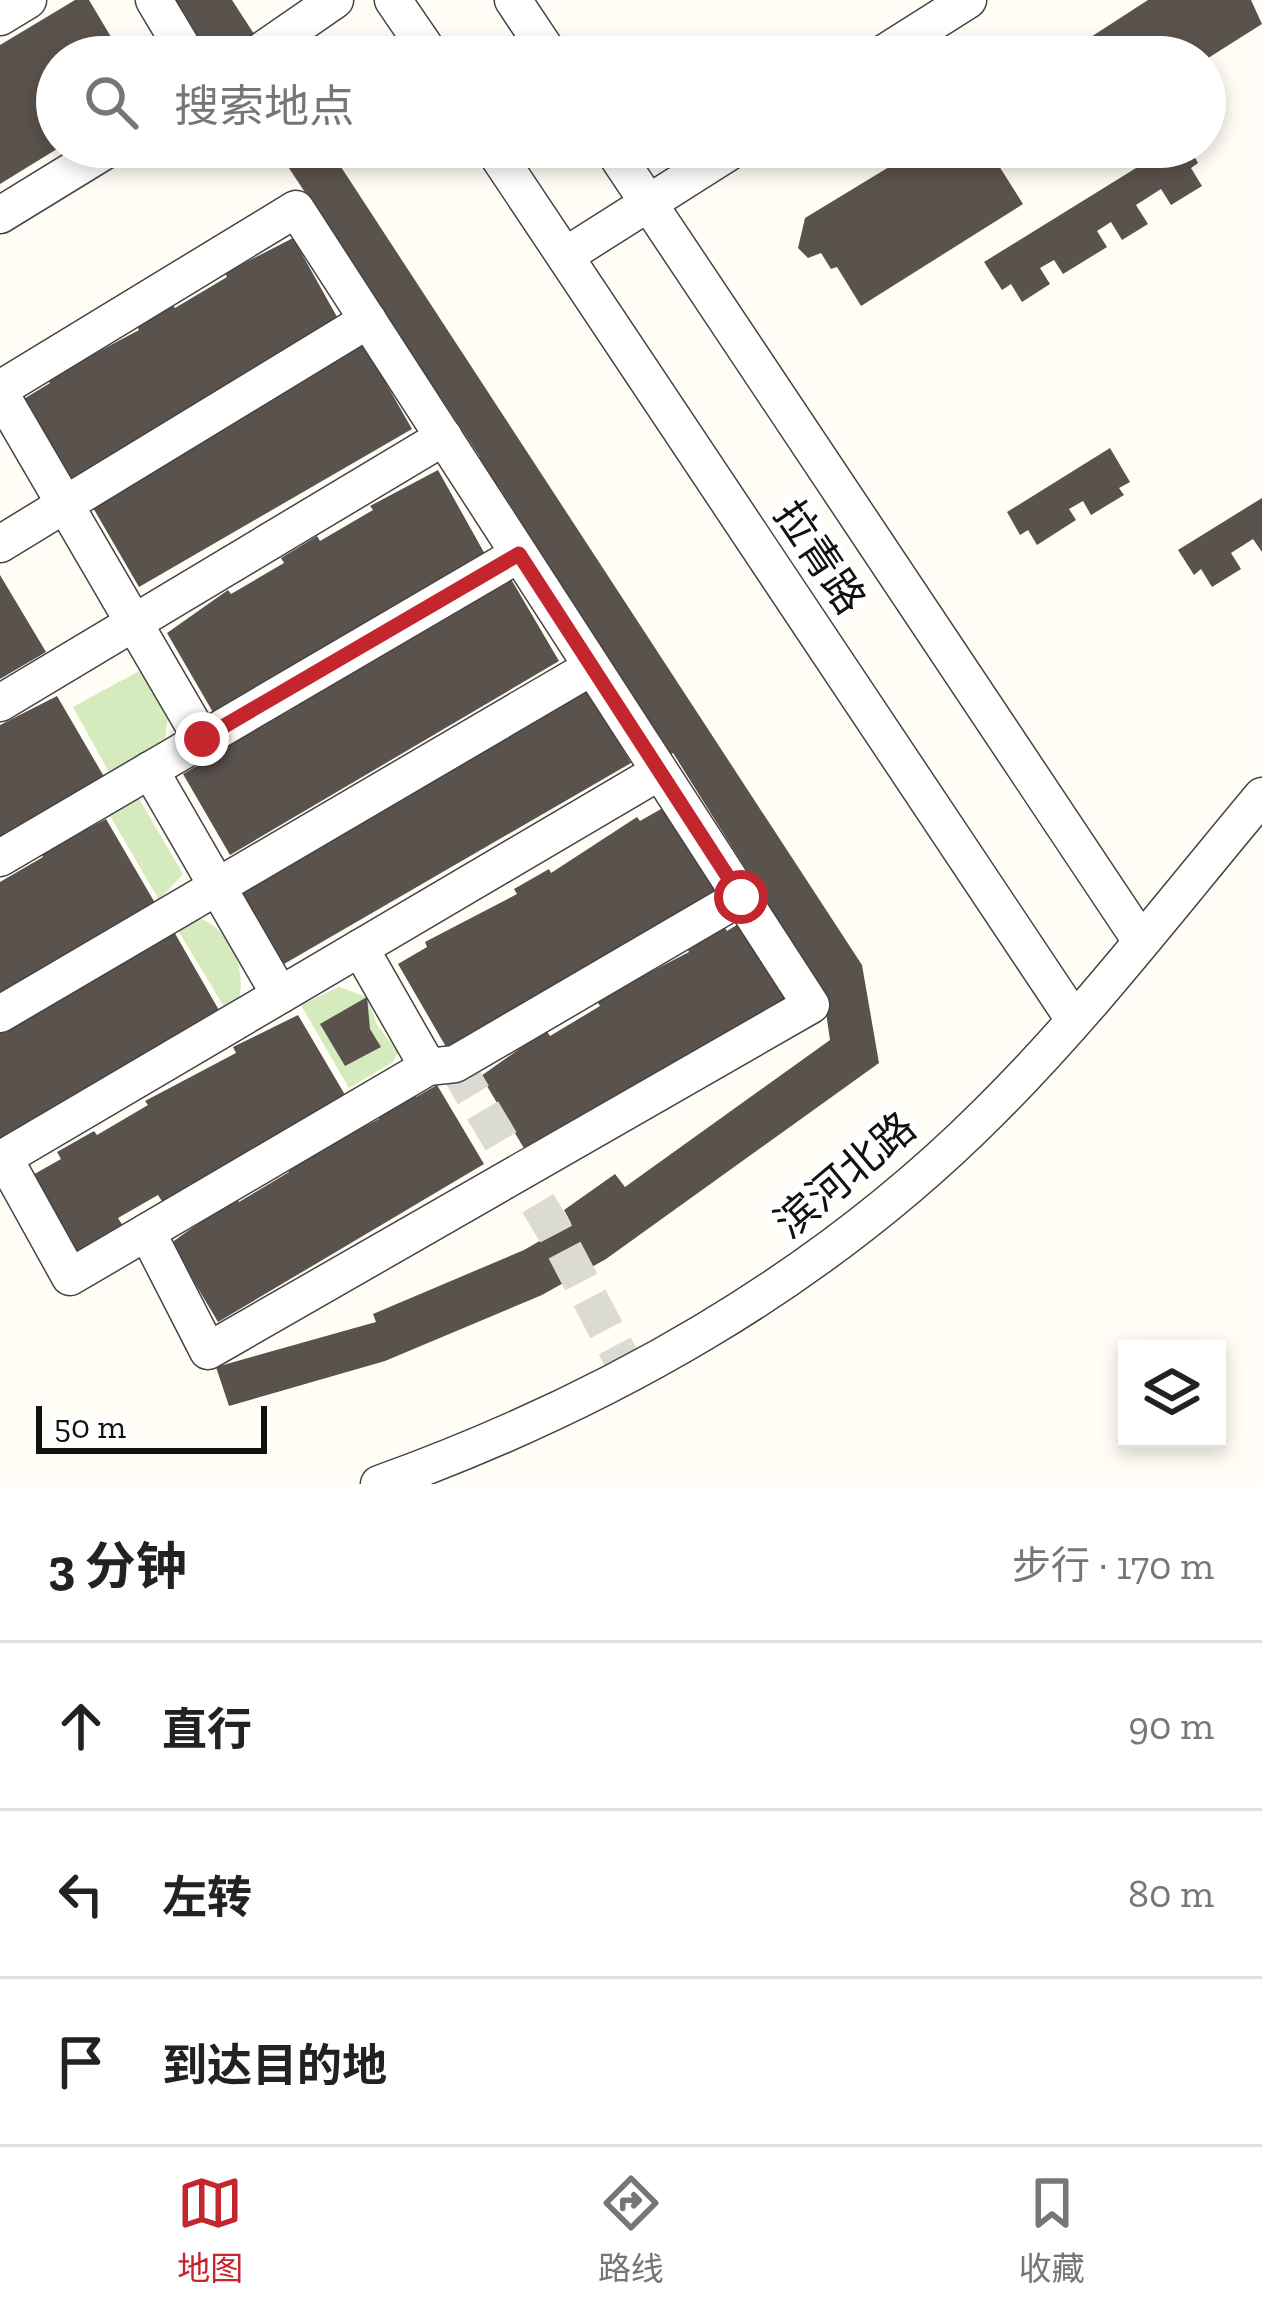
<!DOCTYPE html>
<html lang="zh">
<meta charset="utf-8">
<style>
body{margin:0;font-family:"Zilla Slab","Noto Sans SC",serif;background:#f2f2f2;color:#222}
.controls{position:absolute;right:36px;bottom:36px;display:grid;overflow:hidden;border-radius:0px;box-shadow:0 6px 18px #0003}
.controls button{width:108px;height:108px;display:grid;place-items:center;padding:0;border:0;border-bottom:3px solid #e0e0e0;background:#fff;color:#222;font:60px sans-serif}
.scale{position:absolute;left:36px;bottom:30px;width:231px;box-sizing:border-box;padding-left:12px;border:6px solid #111;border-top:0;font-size:33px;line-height:42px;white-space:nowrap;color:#111;-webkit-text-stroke:9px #fff;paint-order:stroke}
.stop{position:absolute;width:36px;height:36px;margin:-27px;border:9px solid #c4262e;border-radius:50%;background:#fff}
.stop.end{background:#c4262e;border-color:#fff;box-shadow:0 3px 12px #0008}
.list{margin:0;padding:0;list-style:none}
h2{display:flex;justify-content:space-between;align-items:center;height:156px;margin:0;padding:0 48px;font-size:51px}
h2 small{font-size:39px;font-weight:400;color:#767676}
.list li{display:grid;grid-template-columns:78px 1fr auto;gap:36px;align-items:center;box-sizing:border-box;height:168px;padding:0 48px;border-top:3px solid #e0e0e0}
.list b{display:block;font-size:45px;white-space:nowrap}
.list em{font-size:39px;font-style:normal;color:#767676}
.icon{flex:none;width:66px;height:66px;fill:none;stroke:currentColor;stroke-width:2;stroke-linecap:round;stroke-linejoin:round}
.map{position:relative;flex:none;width:1262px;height:1484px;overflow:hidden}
.search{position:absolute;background:#fff;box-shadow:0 6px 18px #0003;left:36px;right:36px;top:36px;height:132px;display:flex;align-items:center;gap:30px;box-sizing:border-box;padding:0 42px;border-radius:66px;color:#767676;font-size:45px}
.sheet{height:660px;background:#fff}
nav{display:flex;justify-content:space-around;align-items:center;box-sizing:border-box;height:168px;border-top:3px solid #e0e0e0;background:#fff;font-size:33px;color:#767676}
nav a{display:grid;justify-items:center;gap:6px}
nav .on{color:#c4262e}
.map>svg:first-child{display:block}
</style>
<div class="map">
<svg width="1262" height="1484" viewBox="0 0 1262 1484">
<rect width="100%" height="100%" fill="#fffdf5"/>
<g fill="#d5ebbd">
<path d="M 141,670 L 168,717 L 165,738 L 110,774 L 73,707 Z"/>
<path d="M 138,797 L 183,874 L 159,900 L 109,814 Z"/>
<path d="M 192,916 C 228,924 247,966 239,1000 L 226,1010 L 176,927 Z"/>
<path d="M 339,987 L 367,997 L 377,1025 L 398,1052 L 393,1062 L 349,1088 L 301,1005 Z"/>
</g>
<g fill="#5a524d">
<path d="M 75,0 L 89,0 L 123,57 L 57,57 L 57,149 L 0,184 L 0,45 Z"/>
<path d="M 166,0 L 232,0 L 269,57 L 206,57 Z"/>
<path d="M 1148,0 L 1251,0 L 1262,24 L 1205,60 L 1060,57 Z"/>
<path d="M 275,147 L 328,147 L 862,965 L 879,1063 L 606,1259 L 542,1295 L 385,1361 L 229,1406 L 216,1367 L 376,1322 L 373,1314 L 524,1250 L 571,1223 L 564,1210 L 615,1174 L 625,1187 L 830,1040 L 823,992 L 673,753 L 669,755 L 499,487 L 494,490 L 475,460 L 480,457 Z"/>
<path d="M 922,147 L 987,147 L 1023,204 L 861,306 L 837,267 L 831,269 L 821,253 L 808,258 L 798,248 L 805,218 Z"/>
<path d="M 1170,147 L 1189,147 L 1198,163 L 1191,168 L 1202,186 L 1171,205 L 1161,189 L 1136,205 L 1148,224 L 1122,240 L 1111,222 L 1097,231 L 1107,247 L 1063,274 L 1054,260 L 1040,268 L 1050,284 L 1022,302 L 1011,284 L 1002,290 L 984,262 Z"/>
<path d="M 293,238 L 341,324 L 69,481 L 22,400 L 50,383 L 47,379 L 139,330 L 136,325 L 172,304 L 175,308 L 227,277 L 225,273 Z"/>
<path d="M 363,343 L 412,429 L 139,587 L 92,506 Z"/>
<path d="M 1110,448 L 1130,482 L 1119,488 L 1124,495 L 1091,515 L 1083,501 L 1069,509 L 1076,520 L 1037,545 L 1028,530 L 1020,535 L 1007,512 Z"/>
<path d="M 438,470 L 486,556 L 214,714 L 167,633 L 228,590 L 231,594 L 284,563 L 281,558 L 317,536 L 320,541 L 373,510 L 370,506 Z"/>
<path d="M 1262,498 L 1262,552 L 1253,539 L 1231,553 L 1241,569 L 1212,587 L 1201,569 L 1194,575 L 1178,550 Z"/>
<path d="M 0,575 L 46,652 L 0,679 Z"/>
<path d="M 511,579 L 559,661 L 230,855 L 183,774 L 207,760 L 204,755 L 291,710 L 288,705 Z"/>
<path d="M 586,688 L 631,763 L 284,964 L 242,892 Z"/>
<path d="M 57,696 L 106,780 L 0,842 L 0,725 Z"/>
<path d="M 668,805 L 719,893 L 449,1052 L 398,964 L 427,947 L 425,942 L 517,894 L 514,889 L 549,869 L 551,873 L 637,817 L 640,821 Z"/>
<path d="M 106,819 L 155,903 L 0,994 L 0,882 L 43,857 L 41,853 Z"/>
<path d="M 748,918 L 794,998 L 528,1155 L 481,1076 L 546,1030 L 550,1036 L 600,1006 L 596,1000 L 689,952 L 686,946 L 723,924 L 727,931 Z"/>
<path d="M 173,930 L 220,1012 L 0,1141 L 0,1032 Z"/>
<path d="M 367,997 L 370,1029 L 381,1047 L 345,1066 L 320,1024 Z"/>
<path d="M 298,1015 L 348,1100 L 163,1203 L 158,1195 L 118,1218 L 123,1226 L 76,1253 L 31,1176 L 61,1159 L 57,1152 L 94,1131 L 97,1135 L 148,1105 L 145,1101 L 236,1053 L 233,1047 Z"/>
<path d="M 437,1085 L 484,1164 L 218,1322 L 171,1243 L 236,1197 L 239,1202 L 289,1172 L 286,1166 L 379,1119 L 376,1113 L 413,1091 L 416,1097 Z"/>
</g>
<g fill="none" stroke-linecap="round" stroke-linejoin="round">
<path stroke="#dbdad3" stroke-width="36" stroke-dasharray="36 18" stroke-linecap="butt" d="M 455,1064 L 555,1232 L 630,1375"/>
<defs>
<g id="minor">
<path d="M 154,0 L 188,57"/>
<path d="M 393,0 L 432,57"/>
<path d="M 513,0 L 551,57"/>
<path d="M 0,17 L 28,0"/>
<path d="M 264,49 L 335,0"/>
<path d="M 878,57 L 968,0"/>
<path d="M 492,147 L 1073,1018"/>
<path d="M 611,147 L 1141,941"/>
<path d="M 0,215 L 111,147"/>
<path d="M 565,256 L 737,147"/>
<path d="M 0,389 L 296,209 L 811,1005 L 208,1351 L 147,1232"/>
<path d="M 0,393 L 201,738"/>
<path d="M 0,544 L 368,320"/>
<path d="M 0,703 L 444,437"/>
<path d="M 150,770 L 280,995"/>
<path d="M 0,858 L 519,554"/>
<path d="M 360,948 L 428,1067"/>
<path d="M 0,1014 L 592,667"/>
<path d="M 4,1158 L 70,1277 L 428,1067 L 455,1064 L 741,897"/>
<path d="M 0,1160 L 659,772"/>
<path d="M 379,1484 C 604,1403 818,1283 988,1113 C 1087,1015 1173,902 1262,796"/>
</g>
</defs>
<use href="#minor" stroke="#444" stroke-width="39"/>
<use href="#minor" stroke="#fff" stroke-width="36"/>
</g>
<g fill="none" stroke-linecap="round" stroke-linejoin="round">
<path stroke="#c4262e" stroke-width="15" d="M 202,739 L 519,554 L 741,897"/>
</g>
<g text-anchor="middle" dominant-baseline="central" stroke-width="12" stroke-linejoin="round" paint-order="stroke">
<g font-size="42" fill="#111" stroke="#fff">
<text transform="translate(820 557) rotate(56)">拉青路</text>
<text transform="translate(845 1175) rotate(-40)">滨河北路</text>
</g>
</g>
</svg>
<div class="controls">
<button><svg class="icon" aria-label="layers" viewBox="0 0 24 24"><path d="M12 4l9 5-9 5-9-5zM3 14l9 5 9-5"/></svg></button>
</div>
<div class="scale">50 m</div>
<div class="stop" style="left:741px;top:897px"></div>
<div class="stop end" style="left:202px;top:739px"></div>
<div class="search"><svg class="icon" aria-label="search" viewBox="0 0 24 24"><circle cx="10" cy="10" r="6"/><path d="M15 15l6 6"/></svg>搜索地点</div>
</div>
<section class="sheet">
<h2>3 分钟<small>步行 · 170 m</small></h2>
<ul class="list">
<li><svg class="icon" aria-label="ahead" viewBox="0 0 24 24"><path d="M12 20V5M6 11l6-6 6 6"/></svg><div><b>直行</b></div><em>90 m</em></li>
<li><svg class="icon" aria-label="left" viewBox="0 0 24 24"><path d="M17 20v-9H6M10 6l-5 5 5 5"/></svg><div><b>左转</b></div><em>80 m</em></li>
<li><svg class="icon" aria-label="arrive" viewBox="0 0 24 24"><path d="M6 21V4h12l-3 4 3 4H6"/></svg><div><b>到达目的地</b></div></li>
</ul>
</section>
<nav>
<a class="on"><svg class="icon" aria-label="map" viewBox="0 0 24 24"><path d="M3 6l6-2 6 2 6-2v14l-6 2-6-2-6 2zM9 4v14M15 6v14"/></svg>地图</a>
<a><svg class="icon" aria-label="directions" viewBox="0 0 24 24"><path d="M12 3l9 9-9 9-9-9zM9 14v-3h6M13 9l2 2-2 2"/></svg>路线</a>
<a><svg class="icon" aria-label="saved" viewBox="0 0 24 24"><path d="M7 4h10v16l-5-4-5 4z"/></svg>收藏</a>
</nav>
